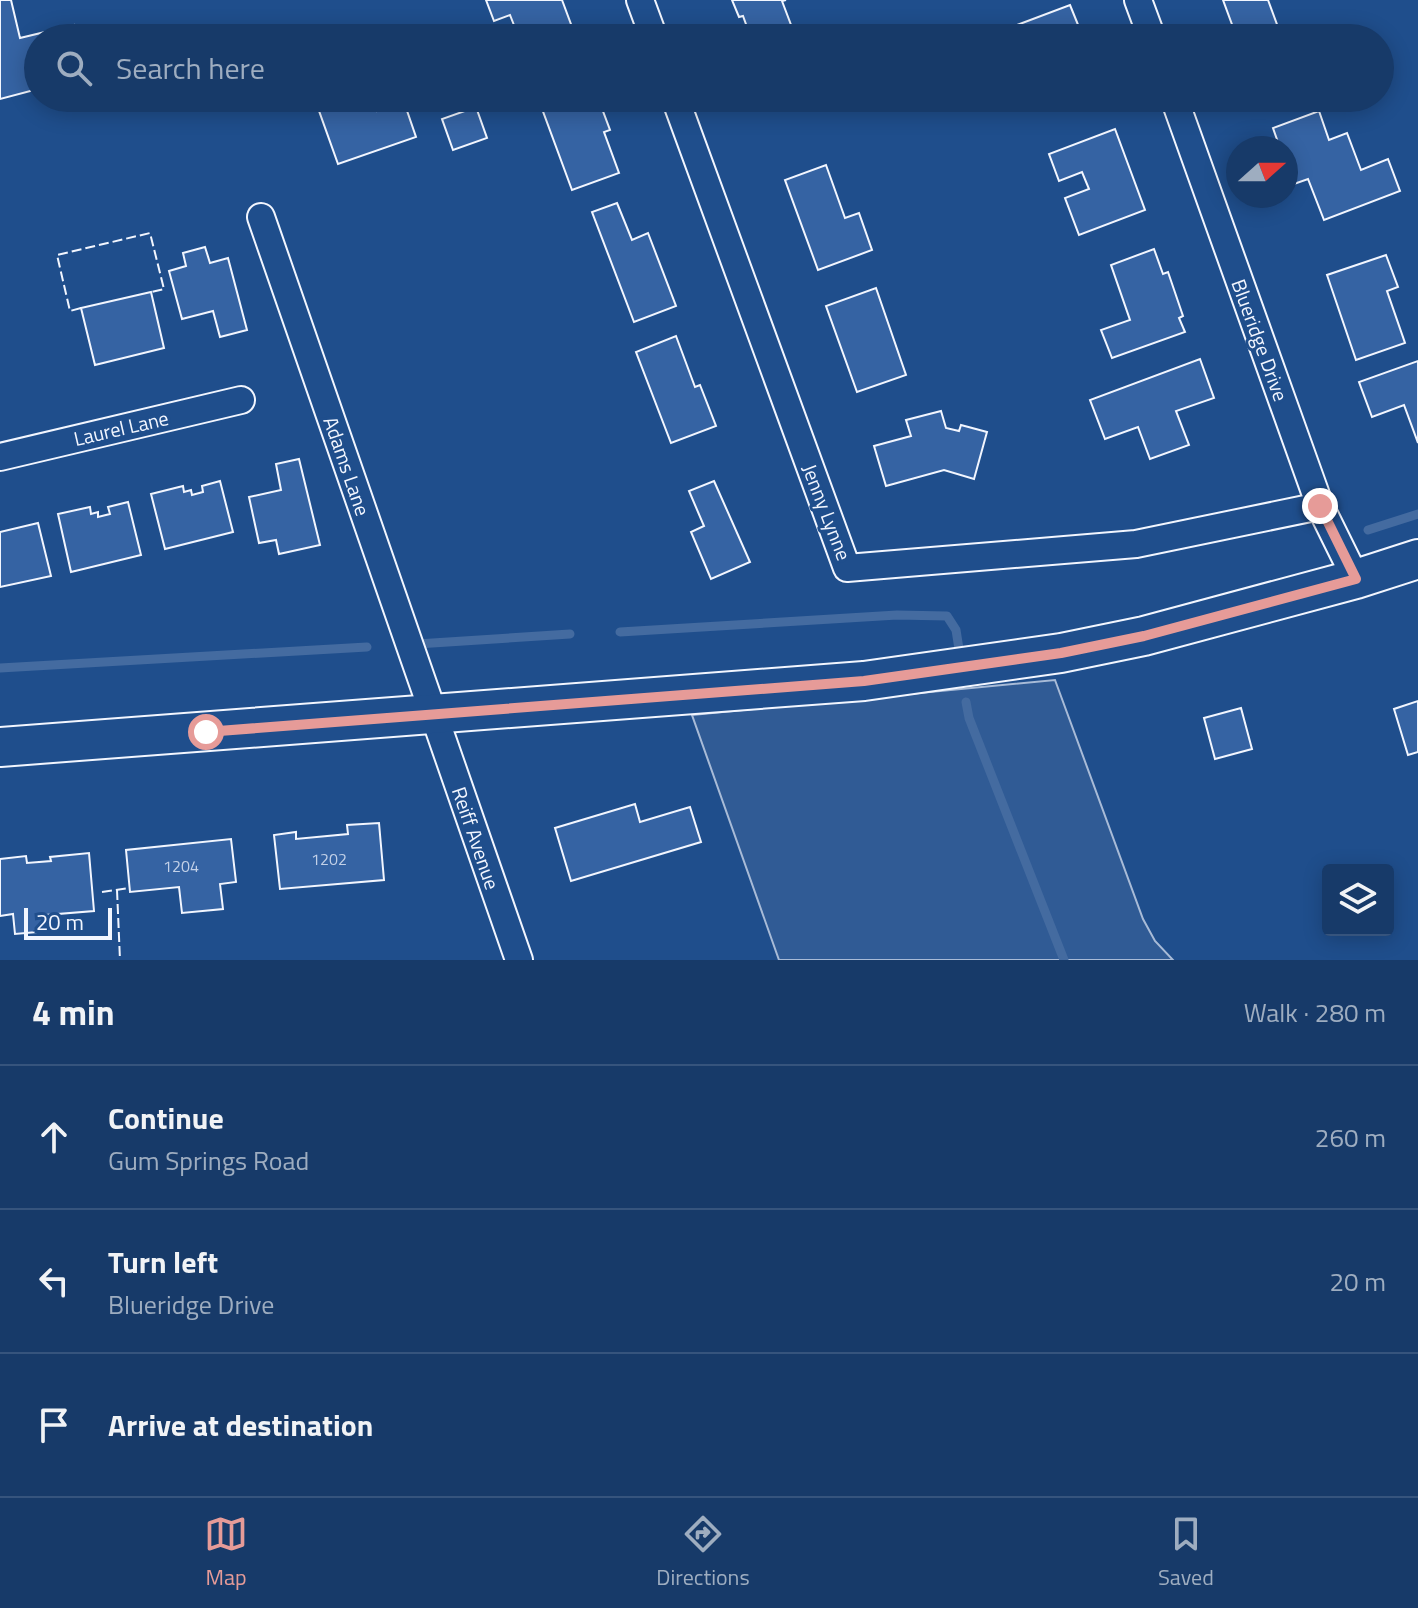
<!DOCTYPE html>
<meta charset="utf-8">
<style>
body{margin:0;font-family:"Titillium Web",sans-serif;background:#244571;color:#f1f3f6}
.controls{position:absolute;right:24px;bottom:24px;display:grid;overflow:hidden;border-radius:8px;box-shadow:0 4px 20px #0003}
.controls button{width:72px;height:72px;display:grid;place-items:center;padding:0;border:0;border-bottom:2px solid #36547d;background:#173a69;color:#f1f3f6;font:40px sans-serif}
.compass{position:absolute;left:1226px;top:136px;width:72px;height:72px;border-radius:50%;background:#173a69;box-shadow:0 4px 20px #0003;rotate:69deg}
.scale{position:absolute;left:24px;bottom:20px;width:88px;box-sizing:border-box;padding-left:8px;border:4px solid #f2f6ff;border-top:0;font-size:22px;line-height:28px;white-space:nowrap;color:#f2f6ff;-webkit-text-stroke:6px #1f4e8c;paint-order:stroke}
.stop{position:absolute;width:24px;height:24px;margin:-18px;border:6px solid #e69b98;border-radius:50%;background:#fff}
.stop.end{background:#e69b98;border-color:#fff;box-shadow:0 2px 8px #0008}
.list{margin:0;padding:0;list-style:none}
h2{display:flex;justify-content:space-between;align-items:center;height:104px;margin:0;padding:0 32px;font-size:34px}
h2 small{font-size:26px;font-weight:400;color:#9eadc0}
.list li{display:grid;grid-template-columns:52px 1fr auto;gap:24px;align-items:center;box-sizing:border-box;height:144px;padding:0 32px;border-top:2px solid #36547d}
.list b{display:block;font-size:30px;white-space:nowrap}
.list p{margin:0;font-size:26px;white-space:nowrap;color:#9eadc0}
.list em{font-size:26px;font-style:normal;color:#9eadc0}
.icon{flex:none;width:44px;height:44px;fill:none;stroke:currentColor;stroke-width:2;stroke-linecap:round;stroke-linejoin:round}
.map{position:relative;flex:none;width:1418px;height:960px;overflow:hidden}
.search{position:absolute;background:#173a69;box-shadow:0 4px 20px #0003;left:24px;right:24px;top:24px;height:88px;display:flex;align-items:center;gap:20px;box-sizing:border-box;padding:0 28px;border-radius:44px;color:#9eadc0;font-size:30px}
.sheet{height:536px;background:#173a69}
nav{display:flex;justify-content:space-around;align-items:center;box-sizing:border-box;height:112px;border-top:2px solid #36547d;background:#173a69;font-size:22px;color:#9eadc0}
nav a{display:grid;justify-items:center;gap:4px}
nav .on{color:#e69b98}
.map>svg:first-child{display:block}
</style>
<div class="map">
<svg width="1418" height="960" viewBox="0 0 1418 960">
<rect width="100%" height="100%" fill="#1f4e8c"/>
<path fill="#305b95" stroke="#a8bbd7" stroke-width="2" d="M 1055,680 L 1143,919 L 1155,941 L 1173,960 L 779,960 L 692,715 Z"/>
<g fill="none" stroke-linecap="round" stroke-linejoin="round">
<g stroke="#446ba0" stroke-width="9">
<path d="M 1368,530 L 1418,514"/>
<path d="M 620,632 L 897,615 L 947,616 L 956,630 L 959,649"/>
<path d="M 417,644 L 570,634"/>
<path d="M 0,668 L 367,647"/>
<path d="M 966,702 L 969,718 L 1064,960"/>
</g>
</g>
<g fill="#3563a3" stroke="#f2f6ff" stroke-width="2">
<path d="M 0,0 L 11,0 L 20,38 L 74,25 L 77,38 L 38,38 L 38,89 L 0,99 Z"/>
<path d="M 486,0 L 562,0 L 575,35 L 567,38 L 519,38 L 510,15 L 494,21 Z"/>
<path d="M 732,0 L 786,0 L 782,1 L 796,38 L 751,38 L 743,16 L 739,17 Z"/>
<path d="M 1223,0 L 1268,0 L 1282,38 L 1237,38 Z"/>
<path d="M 1070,5 L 1083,37 L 1012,38 L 1009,28 Z"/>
<path d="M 347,98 L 373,98 L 377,111 L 404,102 L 416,137 L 338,164 L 318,108 Z"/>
<path d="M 561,98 L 598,98 L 610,130 L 604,132 L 619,173 L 572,190 L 541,106 Z"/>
<path d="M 1047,98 L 1079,98 L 1051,109 Z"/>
<path d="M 1259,98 L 1291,98 L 1262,108 Z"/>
<path d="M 476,107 L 487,138 L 453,150 L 442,119 Z"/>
<path d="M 1319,111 L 1329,140 L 1347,133 L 1361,170 L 1388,159 L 1400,191 L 1324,220 L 1308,179 L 1294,184 L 1286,164 L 1286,148 L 1280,148 L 1273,128 Z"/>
<path d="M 1115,129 L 1145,210 L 1079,235 L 1065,198 L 1089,189 L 1082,172 L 1059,181 L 1049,154 Z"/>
<path d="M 826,165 L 845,218 L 859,213 L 872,250 L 818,270 L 785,180 Z"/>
<path d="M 617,203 L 632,240 L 648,233 L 676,306 L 634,322 L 592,212 Z"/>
<path d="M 205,247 L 210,263 L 228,258 L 247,330 L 220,337 L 213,311 L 182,319 L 169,271 L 186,266 L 183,253 Z"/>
<path d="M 1154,249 L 1163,274 L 1168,272 L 1183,316 L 1179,318 L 1185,332 L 1112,358 L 1101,330 L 1130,320 L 1111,265 Z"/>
<path d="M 1386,255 L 1398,287 L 1387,291 L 1405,343 L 1356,360 L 1327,275 Z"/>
<path d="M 876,288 L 906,375 L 857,392 L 826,306 Z"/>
<path d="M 151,292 L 164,348 L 95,365 L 81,308 Z"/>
<path d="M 676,336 L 695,387 L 700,385 L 716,426 L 671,443 L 636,352 Z"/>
<path d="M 1200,359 L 1214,398 L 1176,411 L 1189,445 L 1150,459 L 1138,427 L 1105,439 L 1090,400 Z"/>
<path d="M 1418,361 L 1418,443 L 1404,405 L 1372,417 L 1359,382 Z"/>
<path d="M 941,411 L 946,428 L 959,431 L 961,425 L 987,432 L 974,479 L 944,470 L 886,486 L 874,446 L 911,436 L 906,420 Z"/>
<path d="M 299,459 L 320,545 L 279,554 L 276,540 L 259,543 L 249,497 L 281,490 L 276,464 Z"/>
<path d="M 220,481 L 233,532 L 165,549 L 151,494 L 183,486 L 184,492 L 191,490 L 192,495 L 203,492 L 202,486 Z"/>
<path d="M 714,481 L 750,562 L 711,579 L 691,532 L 704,526 L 689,491 Z"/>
<path d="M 128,502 L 141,555 L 71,572 L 58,514 L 90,507 L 91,514 L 98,512 L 98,517 L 110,514 L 108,507 Z"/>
<path d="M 38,523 L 51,576 L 0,587 L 0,532 Z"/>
<path d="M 1418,701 L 1418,752 L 1408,755 L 1394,709 Z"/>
<path d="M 1241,708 L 1252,749 L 1215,759 L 1204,718 Z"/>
<path d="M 635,804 L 640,822 L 690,807 L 701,842 L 571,881 L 555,828 Z"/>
<path d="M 379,823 L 384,880 L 280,889 L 274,835 L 296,832 L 296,839 L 348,834 L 347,825 Z"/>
<path d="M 231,839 L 236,882 L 220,884 L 223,909 L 182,913 L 179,887 L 130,892 L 126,850 Z"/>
<path d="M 89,853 L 94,911 L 46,915 L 48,931 L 15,934 L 13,914 L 0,916 L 0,859 L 26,856 L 27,863 L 51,861 L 50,857 Z"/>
</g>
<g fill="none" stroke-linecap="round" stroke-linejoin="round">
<defs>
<g id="minor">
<path d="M 640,0 L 654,38"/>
<path d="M 1138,0 L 1152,38"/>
<path d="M 675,98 L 847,568 L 1136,544 L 1320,506"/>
<path d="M 1174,98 L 1320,506 L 1356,579"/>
<path d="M 261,217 L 519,960"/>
<path d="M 0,457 L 241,400"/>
</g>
<path id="secondary" d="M 0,747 L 864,681 L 1061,653 L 1144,636 L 1356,579 L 1418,559"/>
</defs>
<use href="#minor" stroke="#f2f6ff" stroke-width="30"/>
<use href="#secondary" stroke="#f2f6ff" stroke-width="42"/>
<use href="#minor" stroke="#1f4e8c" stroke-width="26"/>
<use href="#secondary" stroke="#1f4e8c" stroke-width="38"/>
<g stroke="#f2f6ff" stroke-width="2" stroke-dasharray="10 4" stroke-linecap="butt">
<path d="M 81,308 L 70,311 L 57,255 L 150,233 L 164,289 L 151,292"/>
<path d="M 117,890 L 120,960"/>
<path d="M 102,892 L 130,888"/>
</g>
</g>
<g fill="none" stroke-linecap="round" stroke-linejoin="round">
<path stroke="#e69b98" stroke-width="10" d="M 206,732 L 864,681 L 1061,653 L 1144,636 L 1356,579 L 1320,506"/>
</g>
<g text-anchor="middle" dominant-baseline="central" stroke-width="6" stroke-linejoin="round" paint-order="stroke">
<g font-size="16" fill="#c3d1e8">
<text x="329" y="859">1202</text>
<text x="181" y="866">1204</text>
</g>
<g font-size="20" fill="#f2f6ff" stroke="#1f4e8c">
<text transform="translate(1260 340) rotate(70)">Blueridge Drive</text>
<text transform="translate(121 428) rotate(-13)">Laurel Lane</text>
<text transform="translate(347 466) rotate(71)">Adams Lane</text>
<text transform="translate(827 512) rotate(69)">Jenny Lynne</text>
<text transform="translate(476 838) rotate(71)">Reiff Avenue</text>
</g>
</g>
</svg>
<div class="controls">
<button><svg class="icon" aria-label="layers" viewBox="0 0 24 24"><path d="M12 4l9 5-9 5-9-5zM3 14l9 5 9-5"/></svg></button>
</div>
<svg class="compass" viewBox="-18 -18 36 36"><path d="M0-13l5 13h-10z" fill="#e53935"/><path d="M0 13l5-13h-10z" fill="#9eadc0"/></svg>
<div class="scale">20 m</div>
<div class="stop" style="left:206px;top:732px"></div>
<div class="stop end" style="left:1320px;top:506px"></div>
<div class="search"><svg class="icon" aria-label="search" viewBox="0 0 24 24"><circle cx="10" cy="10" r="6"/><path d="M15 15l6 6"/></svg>Search here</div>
</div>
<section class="sheet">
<h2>4 min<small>Walk · 280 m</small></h2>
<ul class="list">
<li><svg class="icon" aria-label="ahead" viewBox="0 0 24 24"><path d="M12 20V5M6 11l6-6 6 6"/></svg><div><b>Continue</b><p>Gum Springs Road</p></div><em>260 m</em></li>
<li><svg class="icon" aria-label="left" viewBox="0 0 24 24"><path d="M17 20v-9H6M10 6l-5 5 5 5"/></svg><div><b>Turn left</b><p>Blueridge Drive</p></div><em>20 m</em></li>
<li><svg class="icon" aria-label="arrive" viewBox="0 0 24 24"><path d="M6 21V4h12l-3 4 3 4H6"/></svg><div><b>Arrive at destination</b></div></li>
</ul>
</section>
<nav>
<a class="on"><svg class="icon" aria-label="map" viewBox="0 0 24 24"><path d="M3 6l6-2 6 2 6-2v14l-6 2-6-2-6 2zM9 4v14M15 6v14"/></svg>Map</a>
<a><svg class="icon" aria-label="directions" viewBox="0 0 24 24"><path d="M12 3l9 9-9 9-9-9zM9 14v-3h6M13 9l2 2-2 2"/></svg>Directions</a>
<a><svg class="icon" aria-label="saved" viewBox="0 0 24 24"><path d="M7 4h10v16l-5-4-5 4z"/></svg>Saved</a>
</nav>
